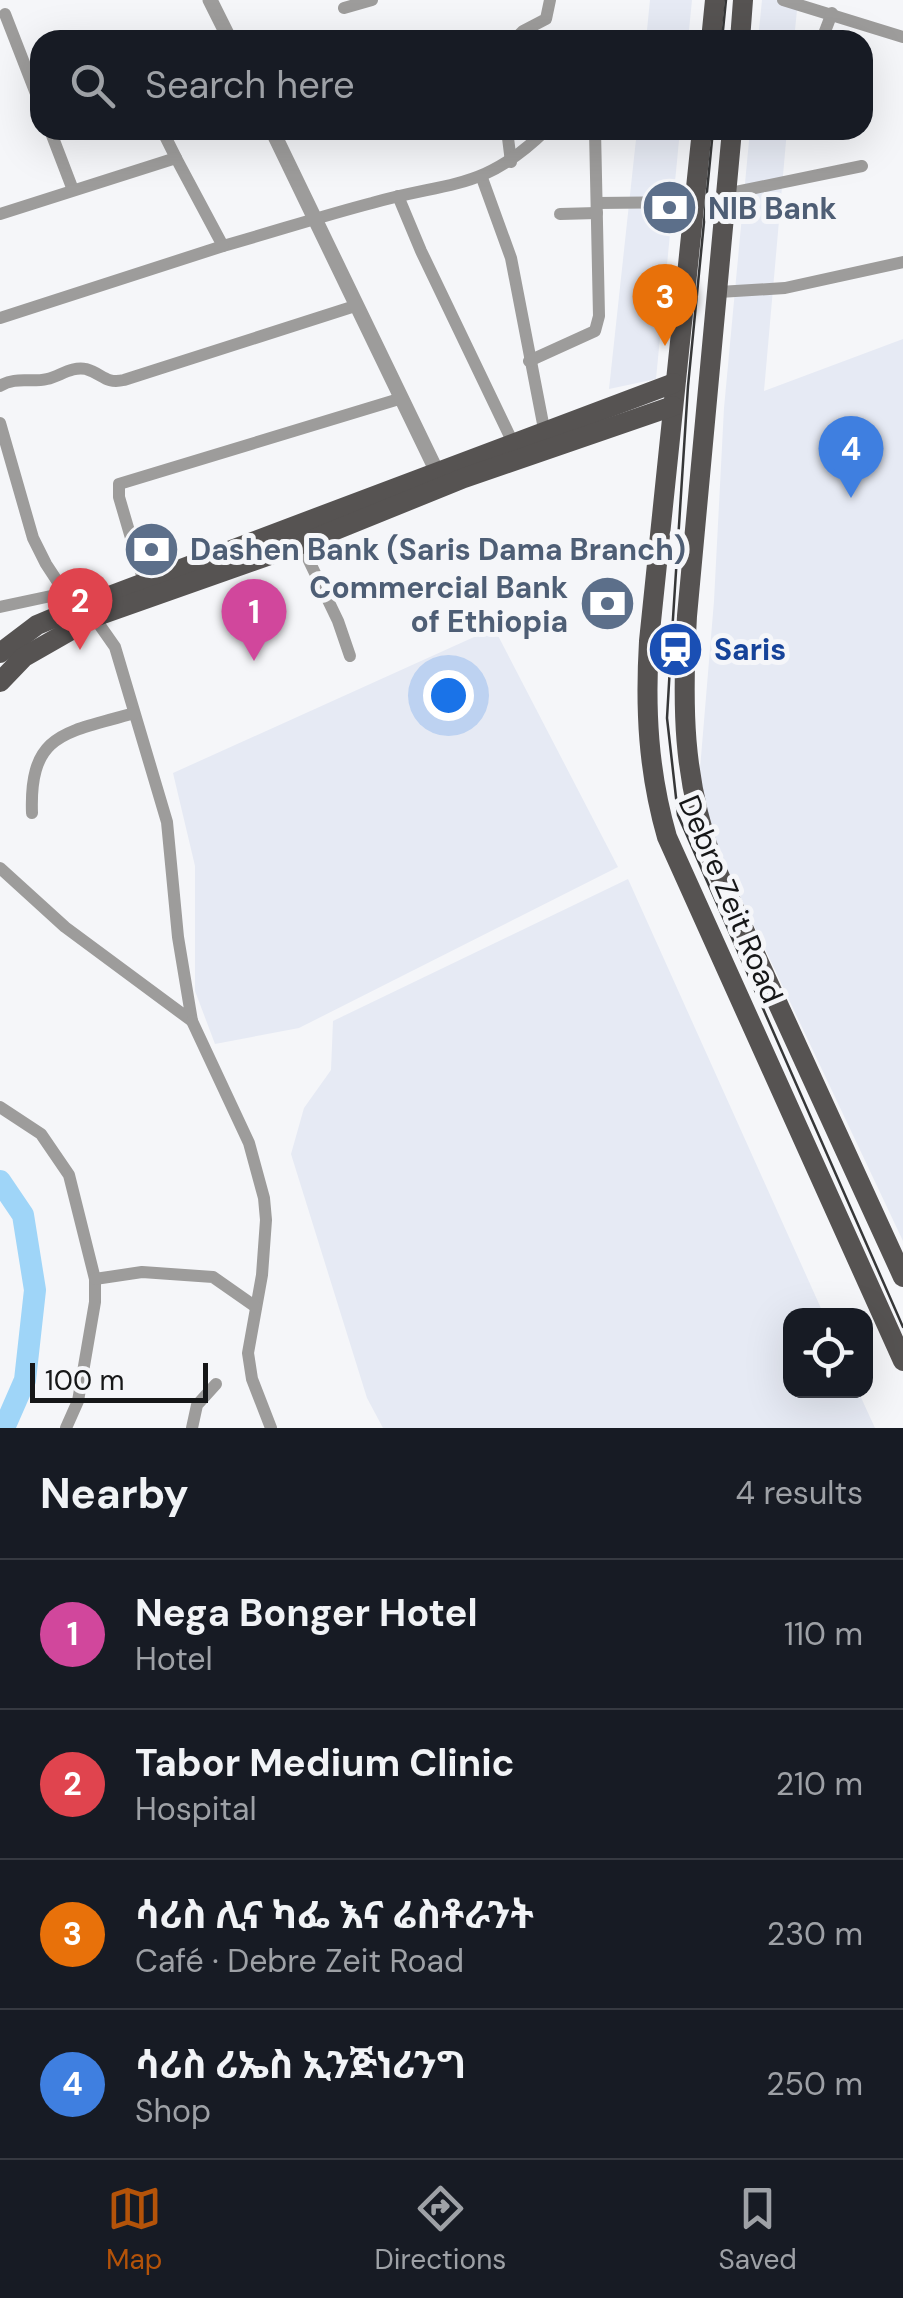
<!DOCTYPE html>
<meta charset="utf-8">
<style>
body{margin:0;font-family:"DM Sans","Noto Sans Ethiopic",sans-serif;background:#20242c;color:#f1f3f6}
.controls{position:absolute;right:30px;bottom:30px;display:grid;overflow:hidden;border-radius:20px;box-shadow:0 10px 40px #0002}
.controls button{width:90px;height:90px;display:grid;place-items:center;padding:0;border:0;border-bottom:2px solid #363941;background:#171b24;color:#f1f3f6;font:50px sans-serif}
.scale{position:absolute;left:30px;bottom:25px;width:178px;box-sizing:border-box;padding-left:10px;border:5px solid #161718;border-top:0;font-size:28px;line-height:35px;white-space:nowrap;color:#161718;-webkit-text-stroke:8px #f5f6f9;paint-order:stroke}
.you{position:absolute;left:448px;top:695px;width:35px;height:35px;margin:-25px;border:8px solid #fff;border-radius:50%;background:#1a73e8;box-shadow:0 0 0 15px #1a73e833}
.badge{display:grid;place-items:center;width:65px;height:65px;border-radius:50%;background:#b45309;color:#fff;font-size:32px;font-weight:700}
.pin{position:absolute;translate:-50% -82px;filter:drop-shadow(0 2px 5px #0008)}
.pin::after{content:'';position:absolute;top:52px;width:35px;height:30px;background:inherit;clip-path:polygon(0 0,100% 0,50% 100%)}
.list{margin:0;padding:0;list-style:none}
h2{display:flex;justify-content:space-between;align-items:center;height:130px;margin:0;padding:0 40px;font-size:42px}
h2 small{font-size:32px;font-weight:400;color:#9ea1a6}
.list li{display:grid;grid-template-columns:65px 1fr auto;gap:30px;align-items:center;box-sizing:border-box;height:150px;padding:0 40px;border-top:2px solid #363941}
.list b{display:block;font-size:38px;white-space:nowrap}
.list p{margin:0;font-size:32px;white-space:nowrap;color:#9ea1a6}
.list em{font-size:32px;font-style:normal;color:#9ea1a6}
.icon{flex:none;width:55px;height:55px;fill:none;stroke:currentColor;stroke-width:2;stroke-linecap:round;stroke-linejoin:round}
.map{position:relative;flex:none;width:903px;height:1428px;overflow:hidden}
.search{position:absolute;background:#171b24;box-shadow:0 10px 40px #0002;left:30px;right:30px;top:30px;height:110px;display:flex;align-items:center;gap:25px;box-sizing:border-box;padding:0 35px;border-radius:30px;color:#9ea1a6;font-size:38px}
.sheet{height:730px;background:#171b24}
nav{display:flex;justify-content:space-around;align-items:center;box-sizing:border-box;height:140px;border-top:2px solid #363941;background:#171b24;font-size:28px;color:#9ea1a6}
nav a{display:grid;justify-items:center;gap:5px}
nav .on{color:#b45309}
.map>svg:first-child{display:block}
</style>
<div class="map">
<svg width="903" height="1428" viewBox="0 0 903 1428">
<rect width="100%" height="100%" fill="#f5f6f9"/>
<g fill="#e6eaf4">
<path d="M 650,0 L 692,0 L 688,40 L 646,40 Z"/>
<path d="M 762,0 L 798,0 L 794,40 L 758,40 Z"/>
<path d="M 637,130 L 680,130 L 656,379 L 609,389 Z"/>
<path d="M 750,130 L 787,130 L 764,391 L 903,339 L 903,1241 L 697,805 L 714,601 L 724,408 Z"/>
<path d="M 494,628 L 618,867 L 299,1028 L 215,1044 L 195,991 L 195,866 L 173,773 Z"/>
<path d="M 628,879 L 824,1315 L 790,1316 L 790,1390 L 858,1391 L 875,1428 L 383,1428 L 367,1398 L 291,1154 L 304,1108 L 331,1070 L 333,1021 Z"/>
</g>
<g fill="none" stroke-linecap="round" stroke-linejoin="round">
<path stroke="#9fd5f8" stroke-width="22" d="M 0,1181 L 23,1215 L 35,1290 L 25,1380 L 4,1428"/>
<g stroke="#9d9c9b" stroke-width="12">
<path d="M 783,0 L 903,37"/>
<path d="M 344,8 L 372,0"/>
<path d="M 5,14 L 40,104"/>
<path d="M 824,34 L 832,13"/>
<path d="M 514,40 L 523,31 L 546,19 L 550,0"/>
<path d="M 50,130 L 73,190"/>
<path d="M 162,130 L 176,158"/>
<path d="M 507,130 L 511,162"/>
<path d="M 482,178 L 511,258 L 545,434"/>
<path d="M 726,194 L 862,166"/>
<path d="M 398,196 L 421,251 L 514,445"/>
<path d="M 597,203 L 695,202"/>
<path d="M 0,214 L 176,158 L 223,246 C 273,232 322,216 372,203 C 449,181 484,191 546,130"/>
<path d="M 560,214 L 597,213"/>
<path d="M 719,292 L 785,288 L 903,262"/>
<path d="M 0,318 L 223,246"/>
<path d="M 529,361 L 595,331 L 599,316 L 595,130"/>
<path d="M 0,386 C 16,376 30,383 47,379 C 60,376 72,366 86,369 C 103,374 105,384 124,380 L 355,306"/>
<path d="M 0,423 L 33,538 L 46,564 L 65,593 L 94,617 L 115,647 L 167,822 L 178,937 L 192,1021 L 65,927 L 0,868"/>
<path d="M 301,544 L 338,621 L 350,656"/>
<path d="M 146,589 L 119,497 L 119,484 L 399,399"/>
<path d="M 0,607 L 65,593"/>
<path d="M 32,813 C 29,731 67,733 134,713"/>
<path d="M 192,1021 L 249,1143 L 264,1198 L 266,1220 L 262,1275 L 248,1353 L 252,1379 L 271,1428"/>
<path d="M 0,1107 L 41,1134 L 69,1175 L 95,1279 L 95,1302 L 78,1401 L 66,1428"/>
<path d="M 95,1279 L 142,1272 L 213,1277 L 256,1307"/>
<path d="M 192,1428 L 197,1405 L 216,1384"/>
</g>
<g stroke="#9d9c9b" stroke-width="15">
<path d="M 210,0 L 230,40"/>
<path d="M 272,130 L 440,478"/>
</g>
<g stroke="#565352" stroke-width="20">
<path d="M 711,40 L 715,0"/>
<path d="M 740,40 L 743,0"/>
<path d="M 702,130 L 649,641 C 645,709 648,771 667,837 L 903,1361"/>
<path d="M 732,130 L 687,616 C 682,705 682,777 713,862 L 903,1277"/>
<path d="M 0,653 L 37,625 L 80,607 L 674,383"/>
<path d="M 0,682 L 24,657 L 94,617 L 301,544 L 464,478 L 673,406"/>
</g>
<g stroke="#363738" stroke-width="2.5">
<path d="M 722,40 L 726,0"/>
<path d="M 713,130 L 688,386 L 671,649 L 667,718 L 678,815 L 903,1327"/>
</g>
</g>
<defs>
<symbol id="bank-disc" viewBox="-11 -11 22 22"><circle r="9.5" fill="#5c6f8a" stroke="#f5f6f9"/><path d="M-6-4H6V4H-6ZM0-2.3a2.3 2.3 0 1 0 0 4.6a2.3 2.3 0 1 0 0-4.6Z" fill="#fff"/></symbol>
<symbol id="station-disc" viewBox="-11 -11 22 22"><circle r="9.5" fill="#1a4fb4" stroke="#f5f6f9"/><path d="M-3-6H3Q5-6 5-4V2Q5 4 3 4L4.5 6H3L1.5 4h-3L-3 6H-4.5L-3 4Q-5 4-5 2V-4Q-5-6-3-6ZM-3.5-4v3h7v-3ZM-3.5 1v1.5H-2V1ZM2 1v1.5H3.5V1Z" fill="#fff"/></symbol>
</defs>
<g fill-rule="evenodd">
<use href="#bank-disc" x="638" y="176" width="63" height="63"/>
<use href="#bank-disc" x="120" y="518" width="63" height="63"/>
<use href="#bank-disc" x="576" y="572" width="63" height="63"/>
<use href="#station-disc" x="644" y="618" width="63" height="63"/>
</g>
<g text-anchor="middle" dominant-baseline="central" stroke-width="10" stroke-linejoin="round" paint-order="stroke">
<g font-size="30" font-weight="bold" fill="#4e5e75" stroke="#f5f6f9" text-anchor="start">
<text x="708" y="208">NIB Bank</text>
<text x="190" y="549">Dashen Bank (Saris Dama Branch)</text>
<text x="568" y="587" text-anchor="end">Commercial Bank<tspan x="568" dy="34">of Ethiopia</tspan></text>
</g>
<g font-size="30" font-weight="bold" fill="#164399" stroke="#f5f6f9" text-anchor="start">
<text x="714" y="649">Saris</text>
</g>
<g font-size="30" fill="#161718" stroke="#f5f6f9">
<text transform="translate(731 899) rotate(67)">Debre Zeit Road</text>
</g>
</g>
</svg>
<div class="controls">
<button><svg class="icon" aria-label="locate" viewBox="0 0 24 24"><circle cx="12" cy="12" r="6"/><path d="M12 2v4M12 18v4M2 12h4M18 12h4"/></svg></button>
</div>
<div class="scale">100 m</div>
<div class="you"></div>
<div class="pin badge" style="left:254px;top:661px;background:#d1479c">1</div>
<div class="pin badge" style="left:80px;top:650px;background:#e0444e">2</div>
<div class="pin badge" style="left:665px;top:346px;background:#e8710a">3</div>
<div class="pin badge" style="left:851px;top:498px;background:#3f7fe0">4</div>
<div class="search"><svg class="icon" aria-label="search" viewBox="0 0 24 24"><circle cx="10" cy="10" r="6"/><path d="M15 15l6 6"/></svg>Search here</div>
</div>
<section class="sheet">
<h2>Nearby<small>4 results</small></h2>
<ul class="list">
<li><span class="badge" style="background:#d1479c">1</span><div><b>Nega Bonger Hotel</b><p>Hotel</p></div><em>110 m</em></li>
<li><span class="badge" style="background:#e0444e">2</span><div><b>Tabor Medium Clinic</b><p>Hospital</p></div><em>210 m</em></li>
<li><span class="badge" style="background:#e8710a">3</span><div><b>ሳሪስ ሊና ካፌ እና ሬስቶራንት</b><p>Café · Debre Zeit Road</p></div><em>230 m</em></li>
<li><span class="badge" style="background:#3f7fe0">4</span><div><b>ሳሪስ ሪኤስ ኢንጅነሪንግ</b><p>Shop</p></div><em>250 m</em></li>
</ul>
</section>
<nav>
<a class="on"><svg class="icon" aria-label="map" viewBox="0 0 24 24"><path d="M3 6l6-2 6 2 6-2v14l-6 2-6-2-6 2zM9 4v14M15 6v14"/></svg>Map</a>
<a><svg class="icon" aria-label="directions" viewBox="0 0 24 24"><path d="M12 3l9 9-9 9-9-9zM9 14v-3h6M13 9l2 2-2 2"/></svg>Directions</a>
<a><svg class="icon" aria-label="saved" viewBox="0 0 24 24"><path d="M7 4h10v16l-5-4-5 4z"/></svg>Saved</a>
</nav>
